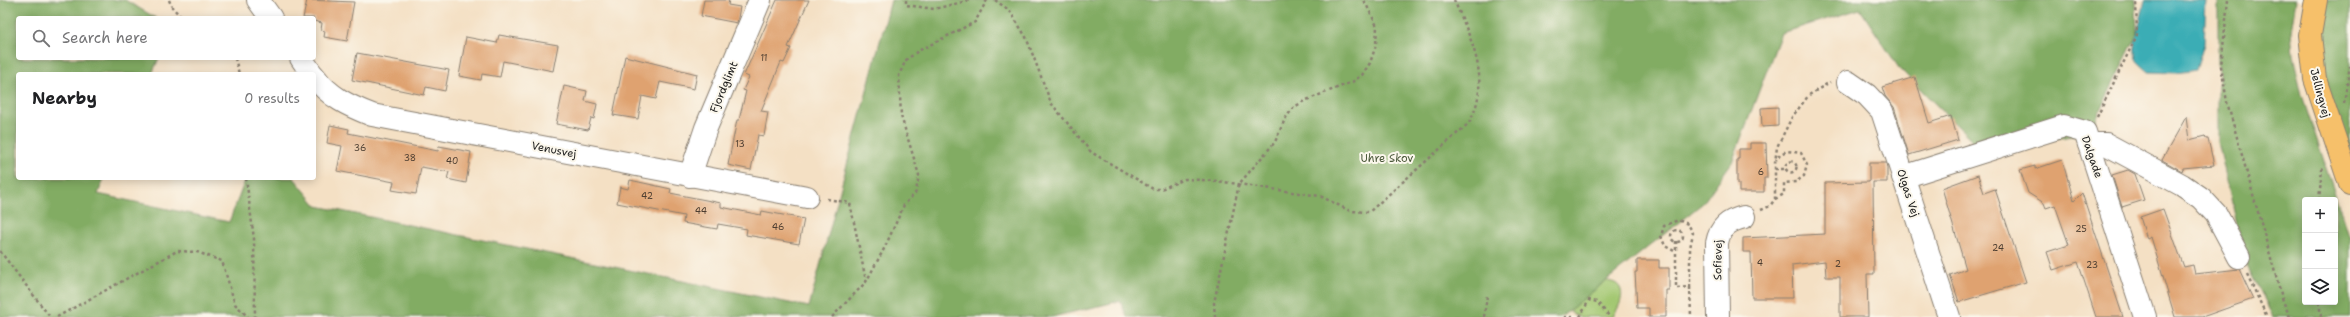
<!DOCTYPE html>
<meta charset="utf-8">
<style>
body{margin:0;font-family:"Shantell Sans",sans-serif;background:#f6f6f6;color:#202124}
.controls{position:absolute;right:12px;bottom:12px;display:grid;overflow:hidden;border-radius:4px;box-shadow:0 2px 10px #0003}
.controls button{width:36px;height:36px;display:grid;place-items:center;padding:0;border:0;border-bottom:1px solid #e0e0e0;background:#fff;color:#202124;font:20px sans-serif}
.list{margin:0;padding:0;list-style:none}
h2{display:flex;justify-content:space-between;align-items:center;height:52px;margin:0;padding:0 16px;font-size:17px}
h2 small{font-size:13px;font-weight:400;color:#757577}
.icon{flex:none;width:22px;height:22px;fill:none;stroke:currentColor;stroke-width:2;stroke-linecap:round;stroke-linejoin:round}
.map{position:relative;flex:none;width:2350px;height:317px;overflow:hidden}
.search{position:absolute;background:#fff;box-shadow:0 2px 10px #0003;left:16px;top:16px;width:300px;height:44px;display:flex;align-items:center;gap:10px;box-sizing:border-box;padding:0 14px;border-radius:4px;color:#757577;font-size:15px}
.panel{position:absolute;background:#fff;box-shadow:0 2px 10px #0003;left:16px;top:72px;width:300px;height:108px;border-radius:4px}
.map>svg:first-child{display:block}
</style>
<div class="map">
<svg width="2350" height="317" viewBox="0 0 2350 317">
<rect width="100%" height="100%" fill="#fbf7ec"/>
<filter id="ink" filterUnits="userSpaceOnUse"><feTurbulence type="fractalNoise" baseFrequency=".025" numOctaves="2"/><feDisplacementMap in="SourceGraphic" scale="8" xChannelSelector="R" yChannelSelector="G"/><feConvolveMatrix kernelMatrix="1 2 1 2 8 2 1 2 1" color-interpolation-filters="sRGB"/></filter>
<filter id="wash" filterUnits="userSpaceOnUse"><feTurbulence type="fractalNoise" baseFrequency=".012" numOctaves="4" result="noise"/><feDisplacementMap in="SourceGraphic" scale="16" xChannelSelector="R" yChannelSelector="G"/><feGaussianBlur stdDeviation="0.9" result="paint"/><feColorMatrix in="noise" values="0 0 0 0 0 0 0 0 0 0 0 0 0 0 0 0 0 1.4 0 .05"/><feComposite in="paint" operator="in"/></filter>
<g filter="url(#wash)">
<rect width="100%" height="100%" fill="#f4e0c4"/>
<path fill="#a3c771" stroke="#607246" d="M 1600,279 C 1604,281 1611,281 1615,283 C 1628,290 1619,309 1612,317 L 1579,317 L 1571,312 L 1570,300 Z"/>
<g fill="#82ac63" stroke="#4f6440" fill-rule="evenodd">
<path d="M 0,0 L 125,0 L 156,18 L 18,18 L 18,58 L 159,58 L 152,74 L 18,74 L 18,178 L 104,178 L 98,194 L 229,222 L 246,178 L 294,178 L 317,206 L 809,307 L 891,0 L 2136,0 L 2137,35 L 2089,133 L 1983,151 L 1899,68 L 1860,9 L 1781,33 L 1732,162 L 1703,203 L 1561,317 L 1127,317 L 1120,301 L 1052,317 L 0,317 Z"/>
<path d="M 2218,0 L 2296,0 L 2291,31 L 2293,55 L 2302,95 L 2350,239 L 2350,317 L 2273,317 L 2246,264 L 2218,142 ZM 2305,200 L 2335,200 L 2335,302 L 2305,302 Z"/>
<path d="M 2326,0 L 2350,0 L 2350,155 C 2336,115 2319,73 2321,30 C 2321,20 2325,10 2326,0 Z"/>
</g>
<path fill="#3badb5" stroke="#2c6468" d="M 2145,0 L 2206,0 L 2204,44 L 2196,70 L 2176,73 L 2149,72 L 2137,61 L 2135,43 Z"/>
<g id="blocks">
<g fill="#dfa26f">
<path d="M 307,0 L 354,2 L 347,41 L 324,37 L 325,31 L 321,30 L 322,23 L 314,21 L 314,18 L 303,18 Z"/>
<path d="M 704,0 L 729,0 L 728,5 L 740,7 L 737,23 L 701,16 Z"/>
<path d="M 777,0 L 809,0 L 788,47 L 791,48 L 784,63 L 781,62 L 761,111 L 768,112 L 764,136 L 758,135 L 751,170 L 728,165 L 737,120 L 739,120 L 746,91 L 743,90 L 749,77 L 744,75 Z"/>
<path d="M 499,35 L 558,45 L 553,71 L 503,61 L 500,77 L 482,74 L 481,80 L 459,76 L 466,37 L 497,43 Z"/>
<path d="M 357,53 L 449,70 L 445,91 L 426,87 L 424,95 L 352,80 Z"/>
<path d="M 625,56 L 697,74 L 694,89 L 660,82 L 656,99 L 642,96 L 638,119 L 613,115 Z"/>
<path d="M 1915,77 L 1929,123 L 1951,116 L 1958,140 L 1909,155 L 1894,107 L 1885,96 L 1882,87 Z"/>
<path d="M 564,86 L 587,91 L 585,101 L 597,104 L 594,119 L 591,118 L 588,130 L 556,124 Z"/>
<path d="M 1778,107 L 1778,126 L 1762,127 L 1761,108 Z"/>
<path d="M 2186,117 L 2189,140 L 2205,136 L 2206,139 L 2208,139 L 2214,165 L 2183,168 L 2182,171 L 2162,160 Z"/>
<path d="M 330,125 L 349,129 L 348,133 L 438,151 L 439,146 L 471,152 L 466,183 L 447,179 L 449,172 L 421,167 L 416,194 L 392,190 L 394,182 L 337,171 L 342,146 L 327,143 Z"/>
<path d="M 1750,143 L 1766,143 L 1767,178 L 1764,178 L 1764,192 L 1739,192 L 1739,184 L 1737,184 L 1737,159 L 1739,159 L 1739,149 L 1750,149 Z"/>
<path d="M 2062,160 L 2074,201 L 2082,193 L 2123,317 L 2096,317 L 2078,262 L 2053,270 L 2047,252 L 2069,245 L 2055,205 L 2046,208 L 2044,203 L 2028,193 L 2020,170 L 2035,166 L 2035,169 Z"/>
<path d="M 1869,163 L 1886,163 L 1887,168 L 1887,182 L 1873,182 L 1874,274 L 1867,274 L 1868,317 L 1840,317 L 1840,277 L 1826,277 L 1825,261 L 1792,265 L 1793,298 L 1752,298 L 1751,252 L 1743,252 L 1743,238 L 1825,234 L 1825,183 L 1869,182 Z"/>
<path d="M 2128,170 L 2135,174 L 2144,200 L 2122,207 L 2112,175 Z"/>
<path d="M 1978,175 L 1984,193 L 1995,189 L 2026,282 L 1959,302 L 1950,275 L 1966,269 L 1942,188 Z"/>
<path d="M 630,180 L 671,189 L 670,193 L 721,203 L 721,207 L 761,215 L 762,211 L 804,219 L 799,244 L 746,235 L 747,229 L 718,224 L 717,229 L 683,223 L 684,216 L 617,203 L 620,187 L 628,189 Z"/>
<path d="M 2163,209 L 2184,267 L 2193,265 L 2195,274 L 2239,269 L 2253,299 L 2202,317 L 2175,317 L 2151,237 L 2147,239 L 2140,217 Z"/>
<path d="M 1637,260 L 1659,260 L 1659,268 L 1669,268 L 1669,290 L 1666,290 L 1666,317 L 1649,317 L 1649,308 L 1637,308 L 1635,272 L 1637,272 Z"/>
</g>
</g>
</g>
<g filter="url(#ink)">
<use href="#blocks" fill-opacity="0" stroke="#887e70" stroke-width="1"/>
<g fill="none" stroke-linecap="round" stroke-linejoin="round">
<defs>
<g id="minor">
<path d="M 258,0 L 271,18"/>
<path d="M 301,58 L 312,74"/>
<path d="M 314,76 C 329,97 349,106 372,115 L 807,197"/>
<path d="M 1848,82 L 1867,95 L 1882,111 L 1949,317"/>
<path d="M 2089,144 L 2106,144 L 2182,185 L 2201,198 L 2216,214 L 2239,257"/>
<path d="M 690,176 L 706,128 L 760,0"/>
<path d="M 1903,177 L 2064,126 L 2085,132 L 2145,317"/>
<path d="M 1718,317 L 1717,243 C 1720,227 1728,221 1744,217"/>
</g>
<path id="major" d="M 2316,0 L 2310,35 L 2315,79 L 2350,184"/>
</defs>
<use href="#minor" stroke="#887e70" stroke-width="24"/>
<use href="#major" stroke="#887e70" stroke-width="24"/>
<g stroke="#887e70" stroke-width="2.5" stroke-dasharray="3 3" stroke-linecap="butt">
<path d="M 169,0 L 172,7 L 182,18"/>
<path d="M 906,0 L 906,5 L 934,9 L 971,0"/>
<path d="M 995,0 L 1010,11 L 1026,37 L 1051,103 L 1091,152 L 1153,189 L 1161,189 L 1185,179 L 1217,181 L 1320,196 L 1350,211 L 1369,212 L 1469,123 C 1492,80 1472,41 1454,0"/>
<path d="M 2228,0 L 2221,66 L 2227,102 L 2283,301 L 2290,317"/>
<path d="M 235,58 L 239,74"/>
<path d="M 2344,103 L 2350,66"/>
<path d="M 2097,117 L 2137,35 L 2136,0"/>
<circle cx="1791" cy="167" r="5.5"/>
<path d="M 1775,169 L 1786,169"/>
<path d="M 246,178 L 254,239 L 255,317"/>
<path d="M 827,199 L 850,203 L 866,281"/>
<path d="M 1775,199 L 1784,194 L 1784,183 L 1796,182 L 1804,176 L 1807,165 L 1801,153 L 1787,151 L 1780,154 L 1776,160"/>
<path d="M 2319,200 L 2322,169 L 2324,168"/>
<path d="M 1761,210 L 1770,206 L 1775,199 L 1775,163 L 1777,147 L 1792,117 L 1809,95 L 1830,82"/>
<circle cx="1677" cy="236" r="6"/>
<path d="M 1676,241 L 1676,288 L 1690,287 L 1690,248 L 1693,233 L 1688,224 L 1678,220 L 1664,226 L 1661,236 L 1665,246 L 1676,252"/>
<path d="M 0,251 L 50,317"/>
<path d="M 2247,274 L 2267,317"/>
<path d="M 1690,287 L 1691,317"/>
<path d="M 2319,302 L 2321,317"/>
<path d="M 57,317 L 177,251 L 197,252 L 222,261 L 235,304 L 248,317"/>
<path d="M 832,317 L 866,282 L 885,247 L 904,205 L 916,192 L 919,175 L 901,116 L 899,75 L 906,60 L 918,51 L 975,22 L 987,0"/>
<path d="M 1215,317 L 1214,303 L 1239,184 L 1275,142 L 1285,119 L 1293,108 L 1304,101 L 1352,82 L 1362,75 L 1370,63 L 1376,45 L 1377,26 L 1364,0"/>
<path d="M 1484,317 L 1487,296"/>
<path d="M 1564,317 L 1575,317"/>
<path d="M 1580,317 L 1589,300 L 1597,302 L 1610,317"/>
</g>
<use href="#minor" stroke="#fff" stroke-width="22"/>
<use href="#major" stroke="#f6c06b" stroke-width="22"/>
</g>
</g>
<g text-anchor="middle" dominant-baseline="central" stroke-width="4" stroke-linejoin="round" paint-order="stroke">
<g font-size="9" fill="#4d3e31">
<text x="764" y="58">11</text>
<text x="740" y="144">13</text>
<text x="360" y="148">36</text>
<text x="410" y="158">38</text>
<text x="452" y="161">40</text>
<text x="1761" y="172">6</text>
<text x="647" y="196">42</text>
<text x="701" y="211">44</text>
<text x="778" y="227">46</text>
<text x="2081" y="229">25</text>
<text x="1998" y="248">24</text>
<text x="1760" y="263">4</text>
<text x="1838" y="264">2</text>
<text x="2092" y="265">23</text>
</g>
<g font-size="11" fill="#1c1c1c" stroke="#fbf7ec">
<text transform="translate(724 87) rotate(-67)">Fjordglimt</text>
<text transform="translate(2320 93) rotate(75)">Jellingvej</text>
<text transform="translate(554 150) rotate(11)">Venusvej</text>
<text transform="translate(2092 157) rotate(71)">Dalgade</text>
<text transform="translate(1908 193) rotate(72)">Olgas Vej</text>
<text transform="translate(1718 260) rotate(-89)">Sofievej</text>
</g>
<g font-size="11" fill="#4b583a" stroke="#fbf7ec">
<text x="1387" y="158">Uhre Skov</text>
</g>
</g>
</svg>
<div class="controls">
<button>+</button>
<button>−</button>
<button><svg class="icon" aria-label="layers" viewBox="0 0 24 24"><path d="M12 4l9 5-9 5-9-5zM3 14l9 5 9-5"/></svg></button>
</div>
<div class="search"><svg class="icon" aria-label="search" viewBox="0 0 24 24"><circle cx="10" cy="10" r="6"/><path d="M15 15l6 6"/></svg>Search here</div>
<section class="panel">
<h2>Nearby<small>0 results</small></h2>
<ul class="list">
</ul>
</section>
</div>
